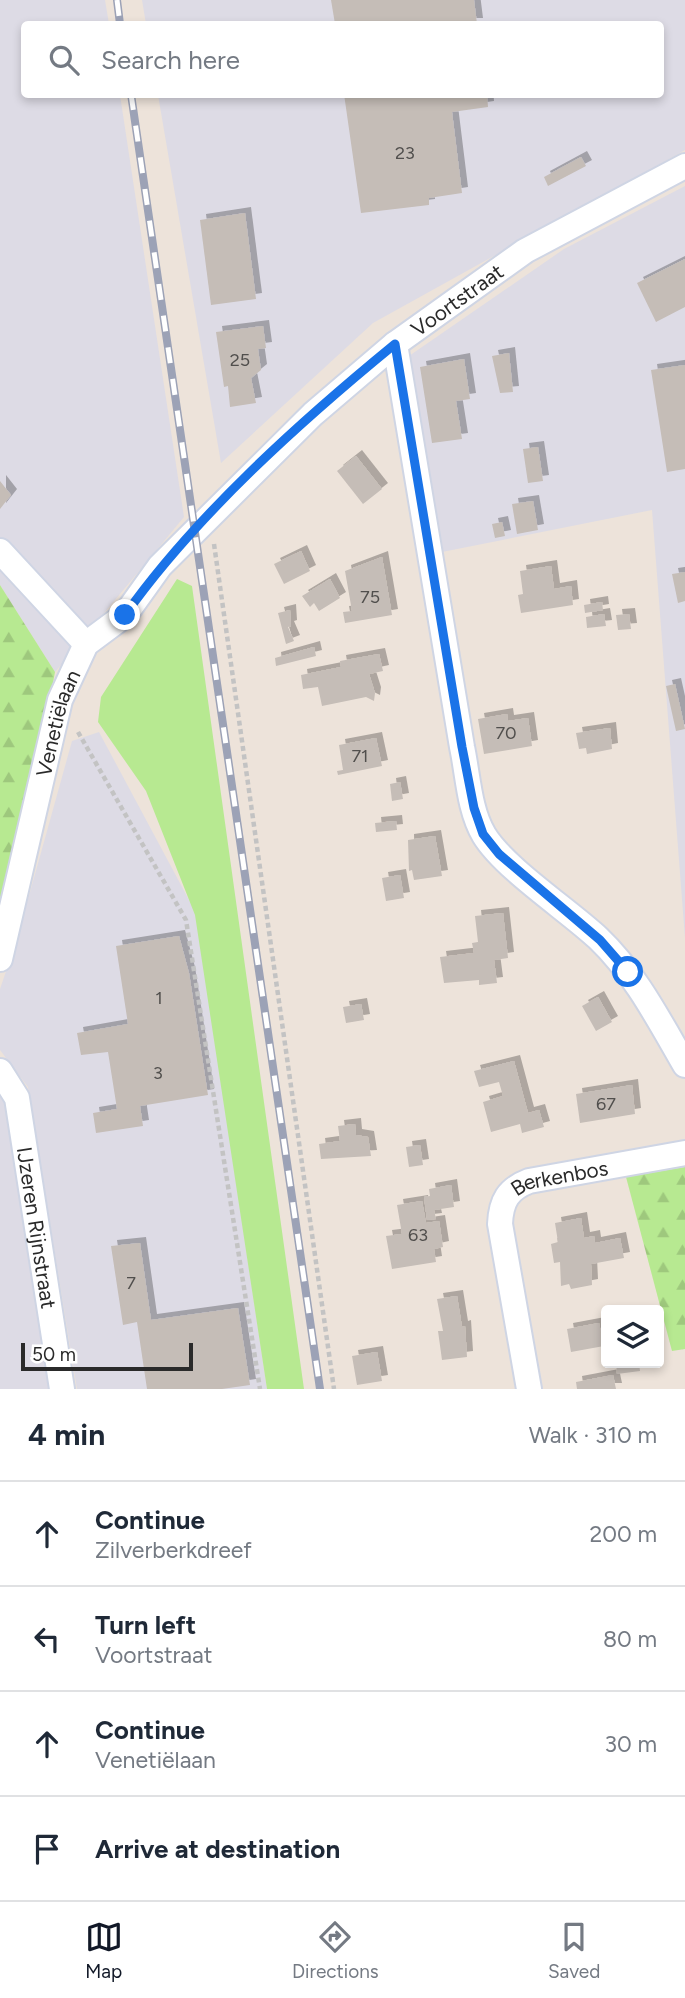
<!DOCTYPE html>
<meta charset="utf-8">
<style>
body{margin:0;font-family:Figtree,sans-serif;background:#f2f2f3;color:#1f2937}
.controls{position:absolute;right:21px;bottom:21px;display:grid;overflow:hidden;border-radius:7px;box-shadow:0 4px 10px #0003}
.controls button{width:63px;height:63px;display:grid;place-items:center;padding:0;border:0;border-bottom:2px solid #e0e1e3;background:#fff;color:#1f2937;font:35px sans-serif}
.scale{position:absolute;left:21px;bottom:18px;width:172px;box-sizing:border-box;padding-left:7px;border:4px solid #2a2a2a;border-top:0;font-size:19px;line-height:24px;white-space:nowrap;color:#2a2a2a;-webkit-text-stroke:5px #fff;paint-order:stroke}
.stop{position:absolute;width:21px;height:21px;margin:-16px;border:5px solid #1a73e8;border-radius:50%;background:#fff}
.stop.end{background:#1a73e8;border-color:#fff;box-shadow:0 2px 7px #0008}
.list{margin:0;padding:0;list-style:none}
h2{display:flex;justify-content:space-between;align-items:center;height:91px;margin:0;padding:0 28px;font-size:30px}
h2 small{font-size:23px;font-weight:400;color:#747a83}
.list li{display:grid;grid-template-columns:46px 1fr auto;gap:21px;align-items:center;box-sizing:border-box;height:105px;padding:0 28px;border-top:2px solid #e0e1e3}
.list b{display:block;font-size:26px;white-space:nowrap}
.list p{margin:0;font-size:23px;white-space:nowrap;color:#747a83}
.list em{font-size:23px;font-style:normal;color:#747a83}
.icon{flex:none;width:38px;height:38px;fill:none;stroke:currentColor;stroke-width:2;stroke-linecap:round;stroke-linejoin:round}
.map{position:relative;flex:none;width:685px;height:1389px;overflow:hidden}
.search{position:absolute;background:#fff;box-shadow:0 4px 10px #0003;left:21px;right:21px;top:21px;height:77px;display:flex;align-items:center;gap:18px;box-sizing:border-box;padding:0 24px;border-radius:7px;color:#747a83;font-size:26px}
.sheet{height:511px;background:#fff}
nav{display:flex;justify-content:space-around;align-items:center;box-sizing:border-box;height:98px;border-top:2px solid #e0e1e3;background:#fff;font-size:19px;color:#747a83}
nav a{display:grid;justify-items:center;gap:4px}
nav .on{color:#111827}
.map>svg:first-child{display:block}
</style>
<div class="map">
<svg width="685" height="1389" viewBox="0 0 685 1389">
<defs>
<pattern id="forest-firs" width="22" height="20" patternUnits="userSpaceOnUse" patternTransform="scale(1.75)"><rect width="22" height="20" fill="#b7e991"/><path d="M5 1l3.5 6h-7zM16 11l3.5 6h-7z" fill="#9ec87d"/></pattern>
<filter id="shadow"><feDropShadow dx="6" dy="-6" stdDeviation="0" flood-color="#0004"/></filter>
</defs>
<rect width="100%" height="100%" fill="#ede3da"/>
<g fill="#dddbe5">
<path d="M 0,0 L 105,0 L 109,24 L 24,24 L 24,94 L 120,95 L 184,517 L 55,672 L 0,585 Z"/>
<path d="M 142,0 L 685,0 L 685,150 L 373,323 L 221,463 L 158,95 L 660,94 L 660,24 L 146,24 Z"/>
<path d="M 685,186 L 685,938 L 652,510 L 442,552 L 409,356 L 564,249 Z"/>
<path d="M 99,732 L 196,913 L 267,1389 L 77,1389 L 28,1087 L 0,1050 L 0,989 L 17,939 L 72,741 Z"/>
<path d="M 0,1086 L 5,1094 L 51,1389 L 0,1389 Z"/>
</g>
<path fill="#b7e991" d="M 177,579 L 192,586 L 304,1389 L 267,1389 L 195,915 L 146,791 L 98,722 L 101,697 Z"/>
<g fill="url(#forest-firs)">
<path d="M 0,585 L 55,672 L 25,836 L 0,915 Z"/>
<path d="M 685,1167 L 685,1349 L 672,1351 L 626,1177 Z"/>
</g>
<g fill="#c5bdb7" filter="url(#shadow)">
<path d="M 331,0 L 474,0 L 477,24 L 335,24 Z"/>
<path d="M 344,94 L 487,94 L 488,107 L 452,112 L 462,193 L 429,198 L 429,205 L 361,213 Z"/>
<path d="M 581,157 L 586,166 L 548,186 L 544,177 Z"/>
<path d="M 245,213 L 256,299 L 211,305 L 200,220 Z"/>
<path d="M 685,259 L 685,307 L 656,322 L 637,283 Z"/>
<path d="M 263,326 L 266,348 L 258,349 L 261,370 L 251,378 L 256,403 L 230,407 L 228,386 L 224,387 L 216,332 Z"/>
<path d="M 509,353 L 513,392 L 500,393 L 492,356 Z"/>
<path d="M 464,359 L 470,399 L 456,401 L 462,439 L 432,443 L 420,367 Z"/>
<path d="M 685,365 L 685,469 L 667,472 L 651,370 Z"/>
<path d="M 538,447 L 543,481 L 528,483 L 523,449 Z"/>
<path d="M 356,456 L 382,489 L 363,504 L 337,471 Z"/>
<path d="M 0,481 L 11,495 L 0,509 Z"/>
<path d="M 533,501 L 538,530 L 517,534 L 512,504 Z"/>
<path d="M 502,522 L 505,536 L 495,538 L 492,524 Z"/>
<path d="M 301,551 L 310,571 L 284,584 L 274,564 Z"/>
<path d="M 382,557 L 392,615 L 345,623 L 343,612 L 352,611 L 345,571 Z"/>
<path d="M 551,566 L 554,589 L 571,586 L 573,605 L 521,613 L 518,595 L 523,594 L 520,571 Z"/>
<path d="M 685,572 L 685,601 L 678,603 L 672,574 Z"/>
<path d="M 330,579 L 340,598 L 319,611 L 314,603 L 310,607 L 302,596 Z"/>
<path d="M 602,602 L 603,610 L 585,613 L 584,605 Z"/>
<path d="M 290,610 L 291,626 L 288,627 L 294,641 L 286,644 L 278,613 Z"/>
<path d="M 604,614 L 606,626 L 587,628 L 586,617 Z"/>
<path d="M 629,614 L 631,629 L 618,630 L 616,615 Z"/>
<path d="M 314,647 L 316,656 L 276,666 L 275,658 Z"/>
<path d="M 379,654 L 383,671 L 369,674 L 375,693 L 374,701 L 366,697 L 322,706 L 318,687 L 303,689 L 301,675 L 341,667 L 340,661 Z"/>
<path d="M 675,684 L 685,729 L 676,731 L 666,686 Z"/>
<path d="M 507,714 L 508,721 L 528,718 L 532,746 L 484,754 L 478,719 Z"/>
<path d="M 610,728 L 612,749 L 587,754 L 586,748 L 579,749 L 576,733 Z"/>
<path d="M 376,738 L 382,766 L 338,775 L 337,771 L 343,770 L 339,745 Z"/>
<path d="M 400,782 L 403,799 L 392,801 L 390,784 Z"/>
<path d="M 396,821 L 397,830 L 376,832 L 375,823 Z"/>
<path d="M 435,836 L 442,876 L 414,880 L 412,870 L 409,871 L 408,840 Z"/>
<path d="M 400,875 L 404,898 L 386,901 L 382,878 Z"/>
<path d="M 503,913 L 508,958 L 494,960 L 497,983 L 479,985 L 479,980 L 444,983 L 440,957 L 474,953 L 472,943 L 478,942 L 475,916 Z"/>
<path d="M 179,936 L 189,973 L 208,1095 L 140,1106 L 143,1126 L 96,1133 L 93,1113 L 117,1109 L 108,1052 L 81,1055 L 77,1033 L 128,1024 L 116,946 Z"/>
<path d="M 598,997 L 612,1022 L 596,1031 L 582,1006 Z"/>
<path d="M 361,1004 L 364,1020 L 346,1023 L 343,1007 Z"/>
<path d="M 514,1061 L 528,1113 L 539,1110 L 544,1127 L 522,1133 L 520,1124 L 491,1132 L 483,1102 L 503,1096 L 499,1082 L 479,1087 L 474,1071 Z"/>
<path d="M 632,1085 L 635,1114 L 580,1123 L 576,1094 Z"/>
<path d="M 355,1124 L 356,1135 L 368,1137 L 371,1156 L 321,1159 L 319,1144 L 340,1141 L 338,1126 Z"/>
<path d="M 420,1145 L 423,1165 L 409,1167 L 406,1147 Z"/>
<path d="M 451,1185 L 454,1207 L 434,1210 L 436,1219 L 427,1220 L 424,1197 L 430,1196 L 429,1189 Z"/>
<path d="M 422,1201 L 426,1223 L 439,1221 L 443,1247 L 434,1249 L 436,1262 L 392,1269 L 386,1236 L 402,1234 L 397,1205 Z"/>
<path d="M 581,1218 L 584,1238 L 594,1236 L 595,1243 L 620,1238 L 624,1258 L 591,1264 L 592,1285 L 571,1289 L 569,1284 L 561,1286 L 560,1262 L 554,1263 L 551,1244 L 558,1242 L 555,1223 Z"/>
<path d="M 140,1243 L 151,1320 L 238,1308 L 250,1385 L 222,1389 L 147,1389 L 137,1322 L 123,1325 L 111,1246 Z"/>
<path d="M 457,1296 L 462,1327 L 465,1326 L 467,1357 L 442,1360 L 438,1331 L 443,1331 L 437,1299 Z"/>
<path d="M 599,1323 L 604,1346 L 571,1352 L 567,1329 Z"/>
<path d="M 377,1352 L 382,1381 L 357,1385 L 352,1356 Z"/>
<path d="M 616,1363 L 639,1363 L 640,1371 L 617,1374 Z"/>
<path d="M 613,1375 L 616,1389 L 577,1389 L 576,1382 Z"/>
</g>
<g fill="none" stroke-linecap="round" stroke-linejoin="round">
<defs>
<g id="minor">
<path d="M 395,344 L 462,747 C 468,775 469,810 484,835 C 504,868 568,910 598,938 C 635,973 660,1022 685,1065"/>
<path d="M 0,551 L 86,644"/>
<path id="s1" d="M 0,959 L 60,700 L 86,644 L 125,615 L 160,566 L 313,414 L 395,344 L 525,251 L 685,166"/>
<path id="s2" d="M 0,1071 L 17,1098 L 62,1389"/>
<path id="s3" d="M 529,1389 L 500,1224 C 501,1201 508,1189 529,1181 L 685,1153"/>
</g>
</defs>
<use href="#minor" stroke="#cfd5e4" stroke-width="28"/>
<g stroke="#c3c3c3" stroke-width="4.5" stroke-dasharray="5 3.5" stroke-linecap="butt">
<path d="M 214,544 L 334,1389"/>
<path d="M 78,732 L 186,920 L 260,1389"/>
</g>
<use href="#minor" stroke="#fff" stroke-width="24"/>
<defs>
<g id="rail">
<path d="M 117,0 L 120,24"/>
<path d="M 131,94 L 320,1389"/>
</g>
</defs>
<use href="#rail" stroke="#9ca2b6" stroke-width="8"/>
<use href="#rail" stroke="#fff" stroke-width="5" stroke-dasharray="16" stroke-linecap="butt"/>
</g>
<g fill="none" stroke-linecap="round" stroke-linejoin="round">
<path stroke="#1a73e8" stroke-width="9" d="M 125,615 C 196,515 301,421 395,344 L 462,747 L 474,808 L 483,834 L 499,854 L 600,940 L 628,972"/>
</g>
<g text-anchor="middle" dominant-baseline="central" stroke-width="5" stroke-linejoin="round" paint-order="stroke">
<g font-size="18" fill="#514f4d">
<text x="405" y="153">23</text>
<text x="240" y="360">25</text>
<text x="370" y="597">75</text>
<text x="506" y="733">70</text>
<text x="360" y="756">71</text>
<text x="159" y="998">1</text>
<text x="158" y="1073">3</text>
<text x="606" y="1104">67</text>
<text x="418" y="1235">63</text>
<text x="131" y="1283">7</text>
</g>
<g font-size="21" fill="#2a2a2a" stroke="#fff">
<text stroke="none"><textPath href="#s1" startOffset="836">Voortstraat</textPath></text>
<text stroke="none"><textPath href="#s1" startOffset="243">Venetiëlaan</textPath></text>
<text stroke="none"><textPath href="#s3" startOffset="254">Berkenbos</textPath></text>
<text stroke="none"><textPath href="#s2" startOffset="163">IJzeren Rijnstraat</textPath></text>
</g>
</g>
</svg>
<div class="controls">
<button><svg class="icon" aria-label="layers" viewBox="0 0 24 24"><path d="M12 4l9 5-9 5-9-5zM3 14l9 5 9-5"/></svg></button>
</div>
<div class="scale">50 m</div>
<div class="stop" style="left:628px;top:972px"></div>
<div class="stop end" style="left:125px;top:615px"></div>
<div class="search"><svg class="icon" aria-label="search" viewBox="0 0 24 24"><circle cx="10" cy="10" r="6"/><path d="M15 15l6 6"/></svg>Search here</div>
</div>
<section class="sheet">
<h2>4 min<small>Walk · 310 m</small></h2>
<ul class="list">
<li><svg class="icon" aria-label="ahead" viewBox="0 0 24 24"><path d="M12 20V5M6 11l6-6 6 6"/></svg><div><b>Continue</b><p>Zilverberkdreef</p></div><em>200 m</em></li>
<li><svg class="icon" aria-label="left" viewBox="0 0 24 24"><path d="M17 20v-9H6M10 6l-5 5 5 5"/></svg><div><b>Turn left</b><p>Voortstraat</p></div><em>80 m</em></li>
<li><svg class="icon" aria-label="ahead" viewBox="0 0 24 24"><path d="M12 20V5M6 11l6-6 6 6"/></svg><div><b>Continue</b><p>Venetiëlaan</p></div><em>30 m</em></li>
<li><svg class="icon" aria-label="arrive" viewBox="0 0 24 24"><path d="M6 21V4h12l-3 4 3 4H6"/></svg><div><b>Arrive at destination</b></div></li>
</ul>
</section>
<nav>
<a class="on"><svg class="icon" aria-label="map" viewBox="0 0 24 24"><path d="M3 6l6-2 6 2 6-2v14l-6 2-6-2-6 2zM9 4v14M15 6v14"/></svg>Map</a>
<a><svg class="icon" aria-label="directions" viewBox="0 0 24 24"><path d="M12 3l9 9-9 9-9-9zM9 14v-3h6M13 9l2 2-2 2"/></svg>Directions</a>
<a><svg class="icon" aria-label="saved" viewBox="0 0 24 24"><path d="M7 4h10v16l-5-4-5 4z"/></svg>Saved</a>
</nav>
